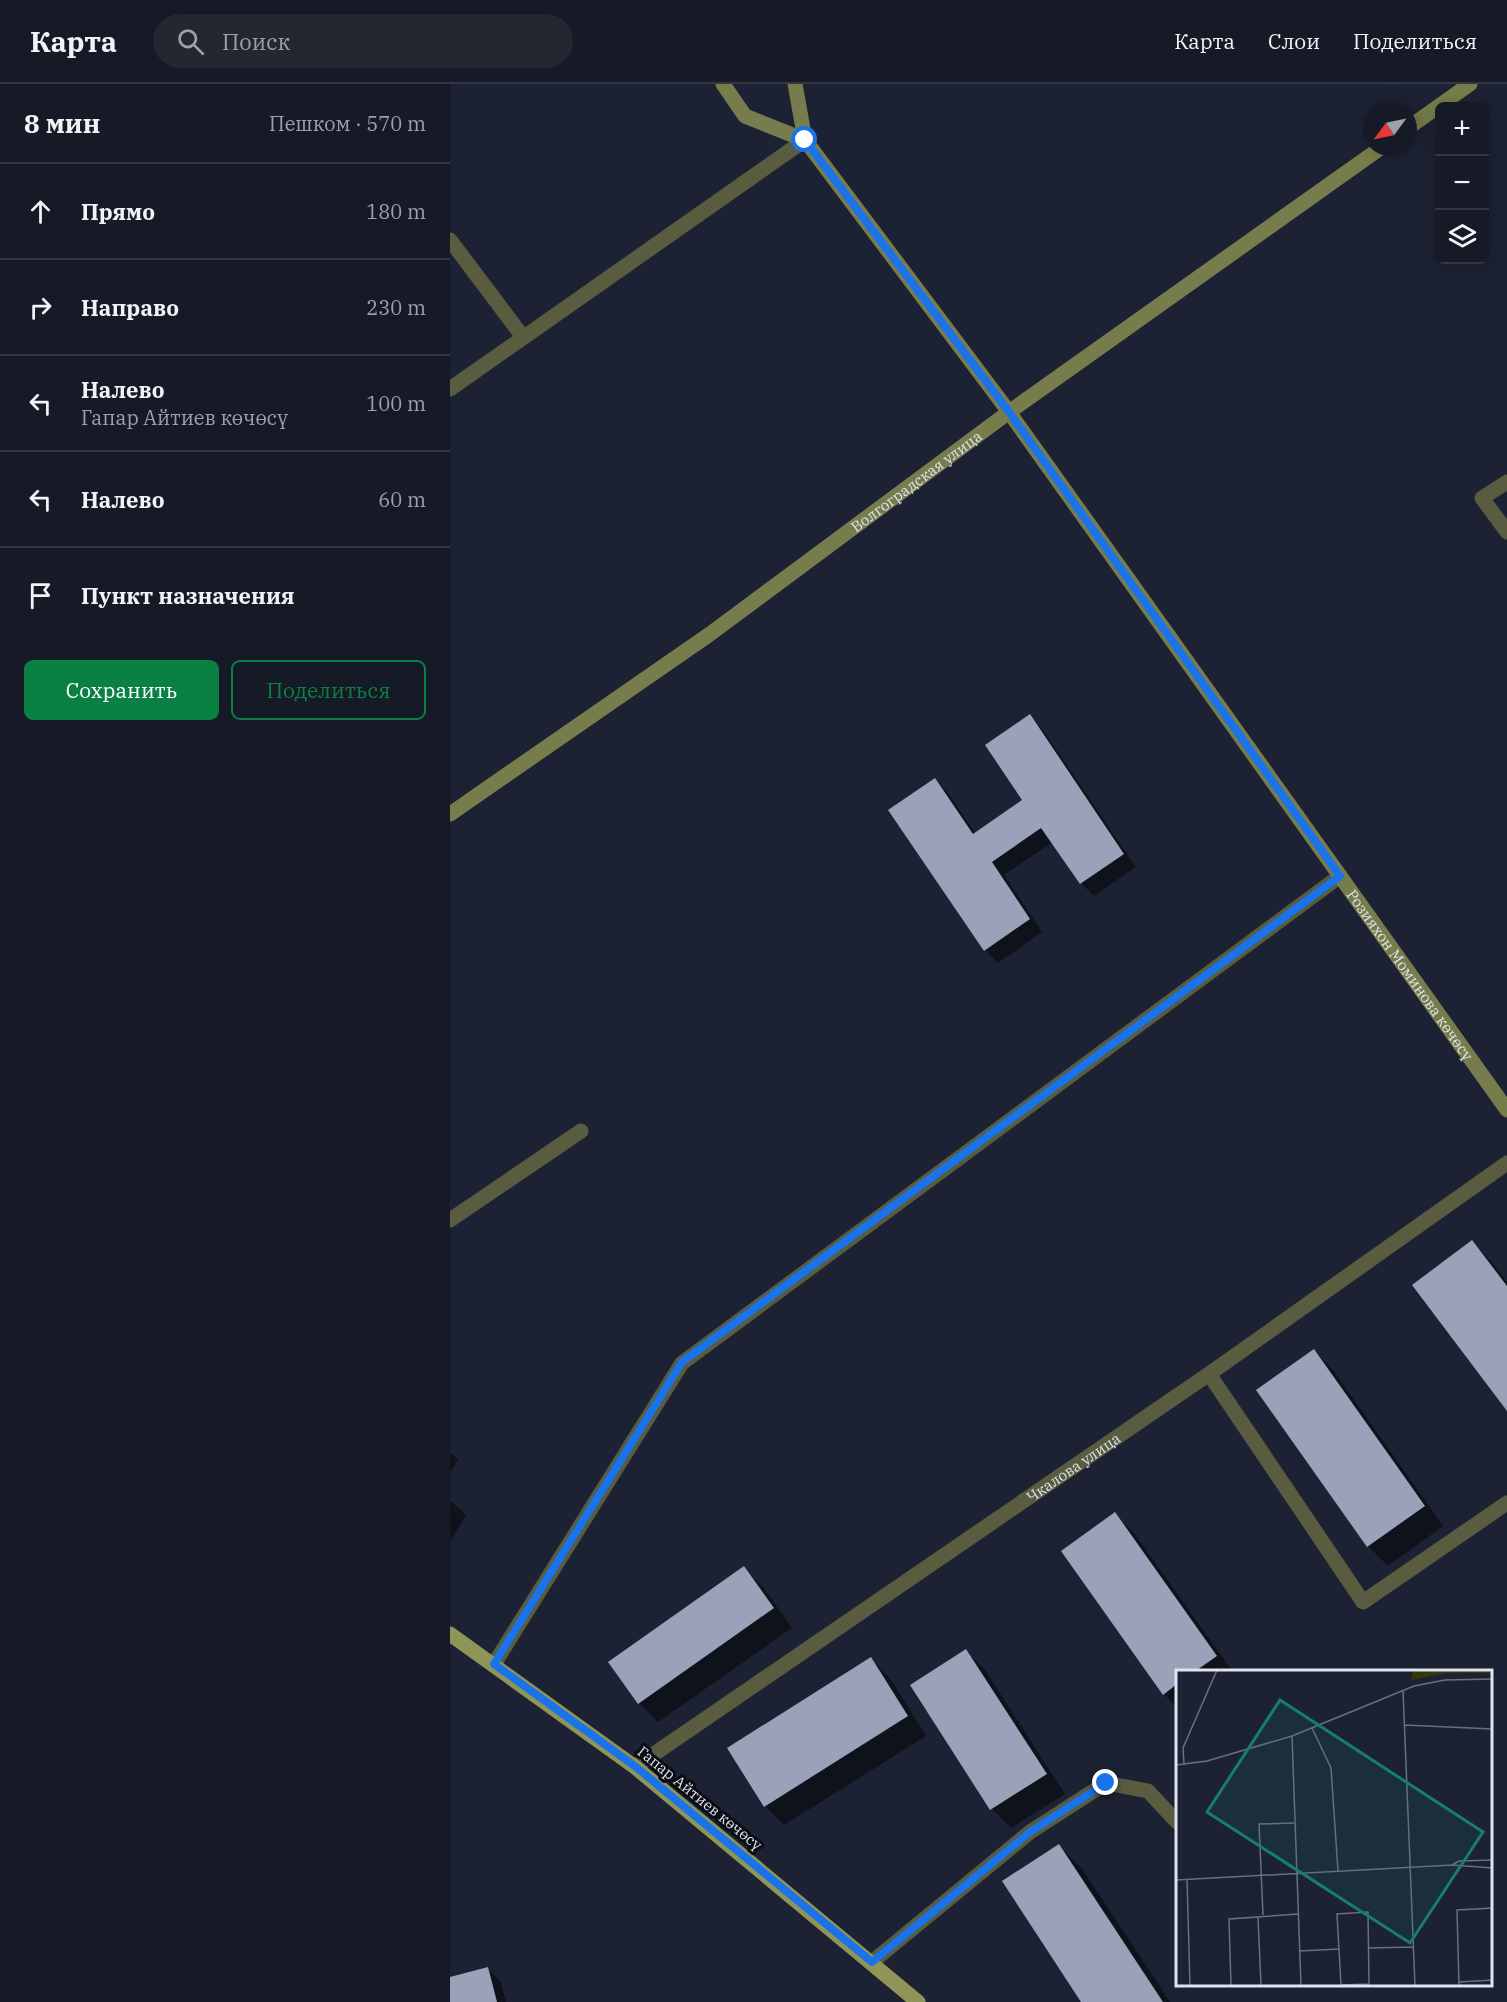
<!DOCTYPE html>
<html lang="ru">
<meta charset="utf-8">
<style>
body{margin:0;font-family:"IBM Plex Serif",serif;background:#222732;color:#f1f3f6}
.controls{position:absolute;right:18px;top:18px;display:grid;overflow:hidden;border-radius:9px;box-shadow:0 3px 15px #0003}
.controls button{width:54px;height:54px;display:grid;place-items:center;padding:0;border:0;border-bottom:2px solid #343843;background:#151a26;color:#f1f3f6;font:30px sans-serif}
.compass{position:absolute;left:913px;top:18px;width:54px;height:54px;border-radius:50%;background:#151a26;box-shadow:0 3px 15px #0003;rotate:237deg}
.stop{position:absolute;width:18px;height:18px;margin:-14px;border:4px solid #1a73e8;border-radius:50%;background:#fff}
.stop.end{background:#1a73e8;border-color:#fff;box-shadow:0 2px 6px #0008}
.list{margin:0;padding:0;list-style:none}
h2{display:flex;justify-content:space-between;align-items:center;height:78px;margin:0;padding:0 24px;font-size:26px}
h2 small{font-size:20px;font-weight:400;color:#9da1a7}
.list li{display:grid;grid-template-columns:39px 1fr auto;gap:18px;align-items:center;box-sizing:border-box;height:96px;padding:0 24px;border-top:2px solid #343843}
.list b{display:block;font-size:22px;white-space:nowrap}
.list p{margin:0;font-size:20px;white-space:nowrap;color:#9da1a7}
.list em{font-size:20px;font-style:normal;color:#9da1a7}
.actions{display:flex;gap:12px;padding:18px 24px}
.actions a{flex:1;padding:14px 0;border:2px solid #0b8043;border-radius:9px;text-align:center;font-size:21px;color:#0b8043}
.actions .main{background:#0b8043;color:#fff}
.icon{flex:none;width:33px;height:33px;fill:none;stroke:currentColor;stroke-width:2;stroke-linecap:round;stroke-linejoin:round}
.map{position:relative;flex:none;width:1057px;height:1918px;overflow:hidden}
header{display:flex;align-items:center;gap:36px;box-sizing:border-box;height:84px;padding:0 30px;background:#151a26;border-bottom:2px solid #343843}
header strong{font-size:28px}
nav{display:flex;gap:33px;margin-inline-start:auto;font-size:21px}
.search{width:420px;height:54px;background:#222732;display:flex;align-items:center;gap:15px;box-sizing:border-box;padding:0 21px;border-radius:33px;color:#9da1a7;font-size:22px}
main{display:flex}
aside{flex:1;background:#151a26}
.map>svg:first-child{display:block}
</style>
<header>
<strong>Карта</strong>
<div class="search"><svg class="icon" aria-label="search" viewBox="0 0 24 24"><circle cx="10" cy="10" r="6"/><path d="M15 15l6 6"/></svg>Поиск</div>
<nav><a>Карта</a><a>Слои</a><a>Поделиться</a></nav>
</header>
<main>
<aside>
<h2>8 мин<small>Пешком · 570 m</small></h2>
<ul class="list">
<li><svg class="icon" aria-label="ahead" viewBox="0 0 24 24"><path d="M12 20V5M6 11l6-6 6 6"/></svg><div><b>Прямо</b></div><em>180 m</em></li>
<li><svg class="icon" aria-label="right" viewBox="0 0 24 24"><path d="M7 20v-9h11M14 6l5 5-5 5"/></svg><div><b>Направо</b></div><em>230 m</em></li>
<li><svg class="icon" aria-label="left" viewBox="0 0 24 24"><path d="M17 20v-9H6M10 6l-5 5 5 5"/></svg><div><b>Налево</b><p>Гапар Айтиев көчөсү</p></div><em>100 m</em></li>
<li><svg class="icon" aria-label="left" viewBox="0 0 24 24"><path d="M17 20v-9H6M10 6l-5 5 5 5"/></svg><div><b>Налево</b></div><em>60 m</em></li>
<li><svg class="icon" aria-label="arrive" viewBox="0 0 24 24"><path d="M6 21V4h12l-3 4 3 4H6"/></svg><div><b>Пункт назначения</b></div></li>
</ul>
<div class="actions"><a class="main">Сохранить</a><a>Поделиться</a></div>
</aside>
<div class="map">
<svg width="1057" height="1918" viewBox="0 0 1057 1918">
<rect width="100%" height="100%" fill="#1c2233"/>
<g fill="#0007">
<path d="M 579,632 L 592,645 L 686,783 L 644,812 L 631,799 L 603,758 L 554,791 L 592,848 L 548,879 L 535,866 L 485,696 L 498,709 L 525,749 L 574,716 Z"/>
<path d="M 1022,1158 L 1041,1177 L 1057,1198 L 1057,1325 Z"/>
<path d="M 864,1266 L 883,1286 L 993,1442 L 938,1482 L 918,1462 L 808,1306 Z"/>
<path d="M 0,1368 L 8,1376 L 0,1388 Z"/>
<path d="M 0,1416 L 16,1431 L 0,1458 Z"/>
<path d="M 665,1430 L 684,1449 L 783,1588 L 727,1588 L 727,1623 L 714,1610 Z"/>
<path d="M 294,1484 L 313,1503 L 342,1544 L 208,1638 L 189,1619 Z"/>
<path d="M 516,1567 L 535,1586 L 615,1710 L 561,1744 L 542,1725 L 462,1602 Z"/>
<path d="M 421,1575 L 440,1594 L 476,1652 L 334,1741 L 315,1722 Z"/>
<path d="M 609,1762 L 633,1786 L 720,1918 L 633,1918 Z"/>
<path d="M 37,1884 L 50,1897 L 56,1918 L 0,1918 L 0,1894 Z"/>
</g>
<g fill="#99a2b8">
<path d="M 580,630 L 674,770 L 630,800 L 591,744 L 542,778 L 580,835 L 534,867 L 438,726 L 485,694 L 523,750 L 572,716 L 535,661 Z"/>
<path d="M 1022,1156 L 1057,1202 L 1057,1327 L 962,1201 Z"/>
<path d="M 864,1265 L 975,1422 L 917,1463 L 806,1306 Z"/>
<path d="M 665,1428 L 767,1572 L 744,1588 L 727,1588 L 727,1600 L 713,1611 L 611,1467 Z"/>
<path d="M 294,1482 L 324,1524 L 188,1620 L 158,1578 Z"/>
<path d="M 516,1565 L 597,1690 L 540,1726 L 460,1601 Z"/>
<path d="M 421,1573 L 458,1632 L 314,1723 L 277,1664 Z"/>
<path d="M 609,1760 L 713,1918 L 631,1918 L 552,1797 Z"/>
<path d="M 38,1883 L 47,1918 L 0,1918 L 0,1893 Z"/>
</g>
<g fill="none" stroke-linecap="round" stroke-linejoin="round">
<g stroke="#595c3e" stroke-width="15">
<path d="M 0,156 L 73,253"/>
<path d="M 0,305 L 355,56"/>
<path d="M 0,1136 L 131,1047"/>
<path d="M 422,1878 L 580,1748 L 656,1699 L 698,1707 L 727,1738"/>
</g>
<g stroke="#595c3e" stroke-width="15">
<path d="M 1057,398 L 1032,414 L 1057,448"/>
<path d="M 759,1290 L 913,1518 L 1057,1419"/>
<path d="M 44,1580 L 232,1279 L 890,792"/>
<path id="s1" d="M 185,1683 L 759,1290 L 1057,1079"/>
</g>
<g stroke="#777c4c" stroke-width="15">
<path d="M 273,0 L 295,32 L 355,56"/>
<path id="s2" d="M 345,0 L 355,56 L 559,328 L 1057,1026"/>
<path d="M 958,44 L 1020,0"/>
<path id="s3" d="M 0,730 L 260,550 L 559,328 L 932,63"/>
</g>
<path stroke="#8f9556" stroke-width="15" d="M 0,1550 L 185,1683 L 468,1918"/>
</g>
<g fill="none" stroke-linecap="round" stroke-linejoin="round">
<path stroke="#1a73e8" stroke-width="8" d="M 355,56 L 559,328 L 890,792 L 232,1278 L 44,1580 L 186,1683 L 422,1878 L 580,1748 L 656,1699"/>
</g>
<g text-anchor="middle" dominant-baseline="central" stroke-width="6" stroke-linejoin="round" paint-order="stroke">
<g font-size="15" fill="#dfe4ef" stroke="#090c13">
<text stroke="none"><textPath href="#s3" startOffset="573">Волгоградская улица</textPath></text>
<text stroke="none"><textPath href="#s2" startOffset="1088">Розияхон Моминова көчөсү</textPath></text>
<text stroke="none"><textPath href="#s1" startOffset="531">Чкалова улица</textPath></text>
<text transform="translate(250 1714) rotate(39)">Гапар Айтиев көчөсү</text>
</g>
</g>
<g transform="translate(726 1586)">
<rect width="316" height="316" fill="#1c2233"/>
<path d="M 237,0 L 316,0 L 317,3 L 271,3 L 235,10 Z" fill="#34370c"/>
<path fill="none" stroke="#6a707e" stroke-width="1.5" d="M 227,20 L 239,316M 228,55 L 317,59M 136,58 L 155,98 L 162,201M 116,66 L 125,316M 8,94 L 7,78 L 41,0M 0,95 L 31,91 L 116,66 L 238,16 L 269,10 L 317,9M 276,195 L 283,191 L 317,190M 0,210 L 276,195 L 317,198M 11,210 L 14,316M 192,242 L 193,314 L 165,315 L 161,244 ZM 87,245 L 83,154 L 118,153M 82,247 L 85,316M 193,278 L 237,277M 123,281 L 163,279M 283,312 L 317,310M 55,316 L 53,249 L 122,244M 283,316 L 281,240 L 317,238"/>
<path fill="#197c74" fill-opacity="0.15" stroke="#197c74" stroke-width="3" d="M 104,30 L 307,162 L 234,273 L 31,142 Z"/>
<rect width="316" height="316" fill="none" stroke="#dfe4ef" stroke-width="3"/>
</g>
</svg>
<div class="controls">
<button>+</button>
<button>−</button>
<button><svg class="icon" aria-label="layers" viewBox="0 0 24 24"><path d="M12 4l9 5-9 5-9-5zM3 14l9 5 9-5"/></svg></button>
</div>
<svg class="compass" viewBox="-18 -18 36 36"><path d="M0-13l5 13h-10z" fill="#e53935"/><path d="M0 13l5-13h-10z" fill="#9da1a7"/></svg>
<div class="stop" style="left:355px;top:56px"></div>
<div class="stop end" style="left:656px;top:1699px"></div>
</div>
</main>
